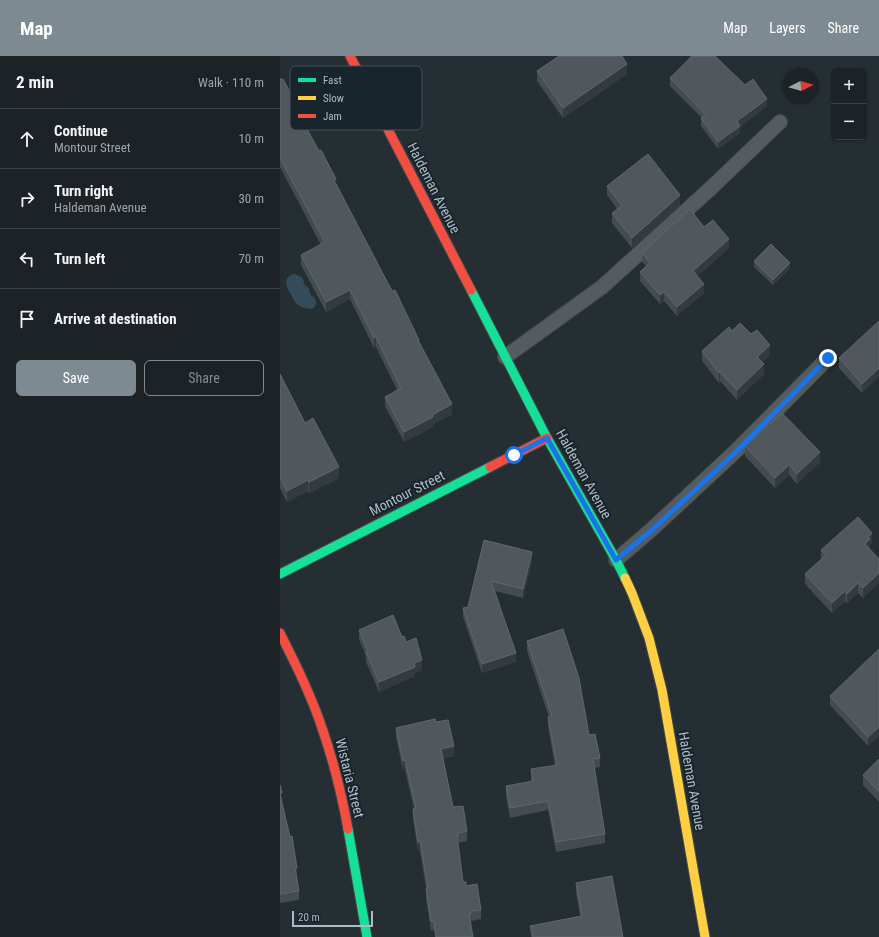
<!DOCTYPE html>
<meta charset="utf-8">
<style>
body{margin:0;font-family:"Roboto Condensed",sans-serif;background:#252a2e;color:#f1f3f6}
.controls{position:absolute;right:12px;top:12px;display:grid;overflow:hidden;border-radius:6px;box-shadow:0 1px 3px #0004}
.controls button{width:36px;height:36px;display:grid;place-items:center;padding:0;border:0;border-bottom:1px solid #3a3f43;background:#1c2226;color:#f1f3f6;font:20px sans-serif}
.compass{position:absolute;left:503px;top:12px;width:36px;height:36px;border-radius:50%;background:#1c2226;box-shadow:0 1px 3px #0004;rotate:84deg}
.scale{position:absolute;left:12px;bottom:10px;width:81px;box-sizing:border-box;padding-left:4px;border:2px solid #aebbc4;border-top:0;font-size:11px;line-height:14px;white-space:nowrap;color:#aebbc4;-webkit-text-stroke:3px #19252c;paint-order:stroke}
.stop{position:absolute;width:12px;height:12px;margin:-9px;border:3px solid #1a73e8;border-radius:50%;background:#fff}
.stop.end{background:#1a73e8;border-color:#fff;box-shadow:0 1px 4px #0008}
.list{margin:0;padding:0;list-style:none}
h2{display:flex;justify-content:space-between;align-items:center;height:52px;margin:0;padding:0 16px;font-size:17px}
h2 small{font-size:13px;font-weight:400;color:#a0a4a7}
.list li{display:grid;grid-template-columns:26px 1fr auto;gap:12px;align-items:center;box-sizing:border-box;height:60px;padding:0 16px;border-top:1px solid #3a3f43}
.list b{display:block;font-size:15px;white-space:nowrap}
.list p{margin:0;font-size:13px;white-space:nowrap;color:#a0a4a7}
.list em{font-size:13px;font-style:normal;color:#a0a4a7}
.actions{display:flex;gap:8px;padding:12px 16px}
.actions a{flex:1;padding:9px 0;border:1px solid #7e8a91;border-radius:6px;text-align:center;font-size:14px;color:#7e8a91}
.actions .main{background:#7e8a91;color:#fff}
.icon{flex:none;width:22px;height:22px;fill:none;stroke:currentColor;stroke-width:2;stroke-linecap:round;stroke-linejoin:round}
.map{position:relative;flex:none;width:599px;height:881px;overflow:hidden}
header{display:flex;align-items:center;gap:24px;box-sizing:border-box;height:56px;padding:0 20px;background:#7e8a91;color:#fff}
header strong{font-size:19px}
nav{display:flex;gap:22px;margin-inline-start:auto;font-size:14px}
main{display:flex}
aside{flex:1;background:#1c2226}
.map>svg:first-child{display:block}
</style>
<header>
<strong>Map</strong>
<nav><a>Map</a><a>Layers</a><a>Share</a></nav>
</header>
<main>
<aside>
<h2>2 min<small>Walk · 110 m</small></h2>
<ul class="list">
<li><svg class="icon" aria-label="ahead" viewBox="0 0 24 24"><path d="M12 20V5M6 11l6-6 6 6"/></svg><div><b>Continue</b><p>Montour Street</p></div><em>10 m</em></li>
<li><svg class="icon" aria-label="right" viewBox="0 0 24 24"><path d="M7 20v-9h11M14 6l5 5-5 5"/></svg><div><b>Turn right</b><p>Haldeman Avenue</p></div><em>30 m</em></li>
<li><svg class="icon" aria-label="left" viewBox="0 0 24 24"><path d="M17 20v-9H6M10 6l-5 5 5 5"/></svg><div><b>Turn left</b></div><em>70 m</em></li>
<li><svg class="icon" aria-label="arrive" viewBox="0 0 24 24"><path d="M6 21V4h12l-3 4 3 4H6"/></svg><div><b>Arrive at destination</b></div></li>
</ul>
<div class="actions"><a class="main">Save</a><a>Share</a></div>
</aside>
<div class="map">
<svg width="599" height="881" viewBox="0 0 599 881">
<rect width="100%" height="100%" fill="#252e32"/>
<path fill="#334b5a" d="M 14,218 L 22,221 L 25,229 L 29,232 C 29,233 30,237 30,238 C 32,241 36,241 36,246 C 36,255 28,253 22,251 C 21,250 18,250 17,248 C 15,247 13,242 12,240 C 7,232 1,222 14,218 Z"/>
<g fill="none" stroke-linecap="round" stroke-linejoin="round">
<defs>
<g id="lane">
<path d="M 225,301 L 322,231 L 431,132 L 500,66"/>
<path d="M 336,504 L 371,474 L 457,394 L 548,302"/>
</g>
<g id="fast">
<path d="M 191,234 L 267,382 L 336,504 L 345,522"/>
<path d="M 0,518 L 210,411"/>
<path d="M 68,773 L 87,881"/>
</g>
<path id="slow" d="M 345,522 L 352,537 L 369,582 L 382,634 L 425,881"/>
<g id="jam">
<path d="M 70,0 L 191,234"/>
<path d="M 210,411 L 267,382"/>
<path d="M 0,577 C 16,609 32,641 43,675 C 54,707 62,740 68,773"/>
</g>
</defs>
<use href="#lane" stroke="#42494c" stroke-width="16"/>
<use href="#fast" stroke="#42494c" stroke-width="11"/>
<use href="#slow" stroke="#42494c" stroke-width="11"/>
<use href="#jam" stroke="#42494c" stroke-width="11"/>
<use href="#lane" stroke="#555c60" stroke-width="14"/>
<use href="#fast" stroke="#16e098" stroke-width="9"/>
<use href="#slow" stroke="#ffcf43" stroke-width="9"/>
<use href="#jam" stroke="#f24e42" stroke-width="9"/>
</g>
<g fill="#454c51">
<path d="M 257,15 L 347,18 L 283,62 L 257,25 Z"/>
<path d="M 0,22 L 139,287 L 172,358 L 153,368 L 153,371 L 124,386 L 105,350 L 105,341 L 117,334 L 96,291 L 94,292 L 70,243 L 46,256 L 21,209 L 21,199 L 41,189 L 0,111 Z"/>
<path d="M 390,22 L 487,50 L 460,71 L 460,77 L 438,93 L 421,70 L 421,62 L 422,62 L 390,30 Z"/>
<path d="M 327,130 L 400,149 L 352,192 L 332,167 L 332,157 L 337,153 L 327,139 Z"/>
<path d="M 424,171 L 449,192 L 417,220 L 424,237 L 397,260 L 384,245 L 380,248 L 360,225 L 360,216 L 366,210 L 362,206 L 362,197 Z"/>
<path d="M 474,205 L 510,212 L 493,229 L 474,211 Z"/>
<path d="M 599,265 L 582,337 L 559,312 L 559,302 Z"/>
<path d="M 452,275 L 471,278 L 490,299 L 482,306 L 484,318 L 457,344 L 440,325 L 439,327 L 422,305 L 422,295 Z"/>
<path d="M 0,318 L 25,367 L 59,422 L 29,437 L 28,435 L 7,446 L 0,432 Z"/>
<path d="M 465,390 L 540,406 L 517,428 L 509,419 L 495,432 L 465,400 Z"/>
<path d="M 204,484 L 252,505 L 243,542 L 215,535 L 236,606 L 202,617 L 183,561 L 183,552 L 188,551 Z"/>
<path d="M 592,486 L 590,488 L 583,542 L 578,537 L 567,547 L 565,545 L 552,557 L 525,528 L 525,518 L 541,503 L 541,494 Z"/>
<path d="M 79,574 L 122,581 L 126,586 L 142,614 L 135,617 L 135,620 L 99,636 L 86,606 L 86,600 L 79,583 Z"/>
<path d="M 247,585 L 309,679 L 320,702 L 320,711 L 314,712 L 325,778 L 325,787 L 276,796 L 268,754 L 230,762 L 226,740 L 226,730 L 251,726 L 251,713 L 275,710 L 268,671 L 268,661 L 269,661 L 247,595 Z"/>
<path d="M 599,593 L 599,680 L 588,690 L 550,649 L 550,640 Z"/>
<path d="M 156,666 L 174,700 L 163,702 L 173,751 L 187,775 L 187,785 L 178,787 L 178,789 L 183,826 L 186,830 L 201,854 L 201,863 L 191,865 L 193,881 L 155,881 L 154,874 L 151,875 L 146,842 L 146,832 L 140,795 L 138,795 L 133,763 L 133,753 L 134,753 L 125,714 L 123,714 L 116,681 L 116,672 Z"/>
<path d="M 599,703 L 599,746 L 583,729 L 583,719 Z"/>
<path d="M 0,729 L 2,746 L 17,822 L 19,835 L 19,844 L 0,847 Z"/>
<path d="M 296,827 L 343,881 L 251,881 L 250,870 L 300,860 L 296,836 Z"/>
</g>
<g fill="#333b3f">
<path d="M 347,8 L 347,18 L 283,62 L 283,52 Z"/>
<path d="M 487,43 L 487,50 L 460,71 L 460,77 L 438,93 L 438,86 L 457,65 Z"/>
<path d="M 400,139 L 400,149 L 352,192 L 352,182 Z"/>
<path d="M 449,183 L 449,192 L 413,224 L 413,215 Z"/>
<path d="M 510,207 L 510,212 L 493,229 L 493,224 Z"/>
<path d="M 424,228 L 424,237 L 397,260 L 397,251 Z"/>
<path d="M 70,234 L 70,243 L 46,256 L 46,246 Z"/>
<path d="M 384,236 L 384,245 L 380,248 L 380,239 Z"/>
<path d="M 96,281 L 96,291 L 94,292 L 94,282 Z"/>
<path d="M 490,289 L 490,299 L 477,310 L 477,301 Z"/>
<path d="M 484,308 L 484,318 L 457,344 L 457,334 Z"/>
<path d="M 599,312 L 599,321 L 582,337 L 582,328 Z"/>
<path d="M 440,316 L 440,325 L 439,327 L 439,317 Z"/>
<path d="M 172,348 L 172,358 L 153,368 L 153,371 L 124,386 L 124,376 L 152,359 Z"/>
<path d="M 540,396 L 540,406 L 517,428 L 517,418 Z"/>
<path d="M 509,409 L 509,419 L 495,432 L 495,422 Z"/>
<path d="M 59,411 L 59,422 L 29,437 L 29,426 Z"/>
<path d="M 28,424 L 28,435 L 7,446 L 7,435 Z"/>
<path d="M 592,477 L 592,486 L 590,488 L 590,493 L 585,488 L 588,481 Z"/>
<path d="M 252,496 L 252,505 L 243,542 L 243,533 Z"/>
<path d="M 599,517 L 599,527 L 583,542 L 583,532 Z"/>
<path d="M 578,527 L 578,537 L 567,547 L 567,538 Z"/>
<path d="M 565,535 L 565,545 L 552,557 L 552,547 Z"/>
<path d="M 236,597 L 236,606 L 202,617 L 202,608 Z"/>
<path d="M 142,604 L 142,614 L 135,617 L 135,620 L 99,636 L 99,626 L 134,607 Z"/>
<path d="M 599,671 L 599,680 L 588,690 L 588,681 Z"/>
<path d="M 174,690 L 174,700 L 161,702 L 161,693 Z"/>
<path d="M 125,704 L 125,714 L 123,714 L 123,705 Z"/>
<path d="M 140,785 L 140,795 L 138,795 L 138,786 Z"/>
<rect x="15" y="812" width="2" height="10"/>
</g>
<g fill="#50585d" stroke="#5f686d">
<path d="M 279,0 L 342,0 L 347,8 L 283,52 L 257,15 Z"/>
<path d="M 412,0 L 435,0 L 465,29 L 473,23 L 487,43 L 457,65 L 460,70 L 438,86 L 421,62 L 426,59 L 390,22 Z"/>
<path d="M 0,22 L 1,24 L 3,23 L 18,51 L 16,53 L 39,95 L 41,94 L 56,123 L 54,124 L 112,235 L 115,234 L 139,284 L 138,284 L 172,348 L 152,359 L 153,361 L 124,376 L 105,341 L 121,332 L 96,281 L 94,282 L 70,234 L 46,246 L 21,199 L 45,186 L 0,102 Z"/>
<path d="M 368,98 L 400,139 L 352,182 L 332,157 L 342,150 L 327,130 Z"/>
<path d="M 410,153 L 424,171 L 433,164 L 449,183 L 413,215 L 424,228 L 397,251 L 384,236 L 380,239 L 360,216 L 370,207 L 362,197 Z"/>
<path d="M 491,188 L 510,207 L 493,224 L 474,205 Z"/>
<path d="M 599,265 L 599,312 L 582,328 L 559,302 Z"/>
<path d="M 460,267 L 471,278 L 477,274 L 490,289 L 477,301 L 484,308 L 457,334 L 440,316 L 439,317 L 422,295 L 449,271 L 452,275 Z"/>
<path d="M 0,318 L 25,367 L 33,362 L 59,411 L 29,426 L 28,424 L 7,435 L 0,421 Z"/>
<path d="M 502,357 L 540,396 L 517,418 L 509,409 L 495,422 L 465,390 Z"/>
<path d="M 578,461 L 592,477 L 588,481 L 590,483 L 585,488 L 599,503 L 599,517 L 583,532 L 578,527 L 567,538 L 565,535 L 552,547 L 525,518 L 546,499 L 541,494 Z"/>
<path d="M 204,484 L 252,496 L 243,533 L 211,525 L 236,597 L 202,608 L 183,552 L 188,551 Z"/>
<path d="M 113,559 L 122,581 L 124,580 L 126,586 L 136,582 L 142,604 L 134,607 L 135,611 L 99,626 L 86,596 L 88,595 L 79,574 Z"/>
<path d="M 283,573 L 299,622 L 309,679 L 315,678 L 320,702 L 313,703 L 325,778 L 276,786 L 268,745 L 230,752 L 226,730 L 253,725 L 251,713 L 277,709 L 268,661 L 272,660 L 247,585 Z"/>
<path d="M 599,593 L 599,671 L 588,681 L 550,640 Z"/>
<path d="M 155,663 L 156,666 L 168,664 L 174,690 L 161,693 L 173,751 L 183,750 L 187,775 L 178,777 L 178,779 L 177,779 L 183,826 L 186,826 L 186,830 L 197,828 L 201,854 L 191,855 L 191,858 L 189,858 L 193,881 L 156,881 L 154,865 L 151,865 L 146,832 L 148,832 L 140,785 L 138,786 L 133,753 L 136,752 L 125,704 L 123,705 L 116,672 Z"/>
<path d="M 599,703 L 599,736 L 583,719 Z"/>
<path d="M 0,729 L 2,737 L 0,738 L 10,781 L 12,780 L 17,812 L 15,812 L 19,835 L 0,838 Z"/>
<path d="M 332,820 L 343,881 L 253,881 L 250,870 L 302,860 L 296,827 Z"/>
</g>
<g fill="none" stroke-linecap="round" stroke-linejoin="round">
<path stroke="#1a73e8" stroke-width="5" d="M 234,399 L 267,382 L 336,504 L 372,474 L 458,394 L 548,302"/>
</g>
<g text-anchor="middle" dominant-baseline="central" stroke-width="4" stroke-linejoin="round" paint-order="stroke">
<g font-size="14" fill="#aebbc4" stroke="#19252c">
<text transform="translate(154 132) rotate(63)">Haldeman Avenue</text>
<text transform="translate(304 418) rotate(61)">Haldeman Avenue</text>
<text transform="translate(127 437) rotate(-27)">Montour Street</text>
<text transform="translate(70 722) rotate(76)">Wistaria Street</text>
<text transform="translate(412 725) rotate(80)">Haldeman Avenue</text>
</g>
</g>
<rect x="10" y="10" width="132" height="64" rx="6" fill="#19252c" stroke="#46525a" stroke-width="1"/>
<rect x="18" y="22" width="18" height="4" fill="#16e098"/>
<rect x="18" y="40" width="18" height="4" fill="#ffcf43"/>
<rect x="18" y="58" width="18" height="4" fill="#f24e42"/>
<g font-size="11" fill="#aebbc4">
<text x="43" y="28">Fast</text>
<text x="43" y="46">Slow</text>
<text x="43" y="64">Jam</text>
</g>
</svg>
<div class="controls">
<button>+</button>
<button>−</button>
</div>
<svg class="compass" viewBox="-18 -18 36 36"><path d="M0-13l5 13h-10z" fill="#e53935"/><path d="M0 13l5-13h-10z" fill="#a0a4a7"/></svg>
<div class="scale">20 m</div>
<div class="stop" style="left:234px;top:399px"></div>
<div class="stop end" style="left:548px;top:302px"></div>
</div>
</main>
